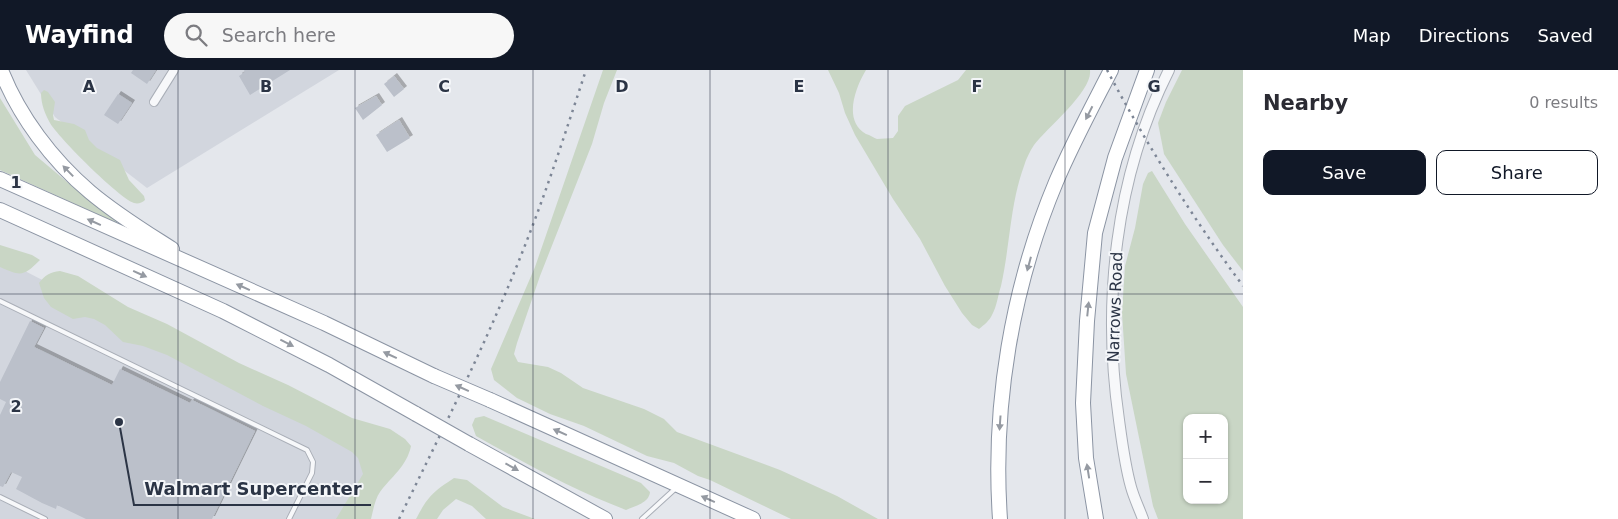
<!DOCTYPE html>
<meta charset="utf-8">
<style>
body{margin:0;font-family:"DejaVu Sans",sans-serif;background:#f7f7f7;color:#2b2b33}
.controls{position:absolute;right:15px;bottom:15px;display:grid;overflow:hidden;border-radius:10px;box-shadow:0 1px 4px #0004}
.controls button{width:45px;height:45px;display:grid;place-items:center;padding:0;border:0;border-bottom:1px solid #e1e1e2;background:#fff;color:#2b2b33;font:25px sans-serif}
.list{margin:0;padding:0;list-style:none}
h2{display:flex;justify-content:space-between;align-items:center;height:65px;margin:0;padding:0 20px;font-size:21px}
h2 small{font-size:16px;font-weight:400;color:#7c7c81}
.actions{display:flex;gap:10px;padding:15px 20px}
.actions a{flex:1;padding:11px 0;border:1px solid #111827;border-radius:10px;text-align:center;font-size:18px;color:#111827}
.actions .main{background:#111827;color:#fff}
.icon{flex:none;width:28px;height:28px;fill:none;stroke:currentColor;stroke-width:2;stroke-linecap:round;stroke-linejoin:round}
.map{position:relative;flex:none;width:1243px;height:449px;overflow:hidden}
header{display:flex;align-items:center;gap:30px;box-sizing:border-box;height:70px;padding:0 25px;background:#111827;color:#fff}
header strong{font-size:24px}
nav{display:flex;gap:28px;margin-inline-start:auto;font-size:18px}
.search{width:350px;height:45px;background:#f7f7f7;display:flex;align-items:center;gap:12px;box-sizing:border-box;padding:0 18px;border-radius:28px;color:#7c7c81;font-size:19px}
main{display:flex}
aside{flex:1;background:#fff}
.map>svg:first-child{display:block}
</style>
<header>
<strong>Wayfind</strong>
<div class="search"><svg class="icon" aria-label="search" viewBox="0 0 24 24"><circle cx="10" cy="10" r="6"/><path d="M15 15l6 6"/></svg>Search here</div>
<nav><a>Map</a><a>Directions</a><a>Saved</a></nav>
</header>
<main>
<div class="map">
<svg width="1243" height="449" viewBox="0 0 1243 449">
<defs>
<filter id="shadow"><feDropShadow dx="3" dy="-3" stdDeviation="0" flood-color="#0004"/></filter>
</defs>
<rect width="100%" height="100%" fill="#e4e7ec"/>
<g fill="#d2d6de">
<path d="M 26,0 L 339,0 L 147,118 L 55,47 Z"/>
<path d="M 0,190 L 19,198 L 377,382 L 339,449 L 0,449 Z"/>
</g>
<g fill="#c9d6c5" fill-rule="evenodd">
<path d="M 603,0 L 617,0 L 604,33 L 592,74 L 540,206 L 517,273 L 514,284 L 518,292 L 548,297 L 561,303 L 583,318 L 644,339 L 664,349 L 677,362 L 780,400 L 837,426 L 878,449 L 791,449 L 710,410 L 698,406 L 674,393 L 647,386 L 584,356 L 550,344 L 517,328 L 494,310 L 491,299 L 535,197 Z"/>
<path d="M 828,0 L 866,0 C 855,18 843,51 866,64 C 870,65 874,68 877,69 C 882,69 888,68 893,68 L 898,61 L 898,46 L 905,36 L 958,10 L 966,0 L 1090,0 C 1093,21 1047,58 1034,75 C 1030,81 1026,89 1024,96 C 1010,134 1010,176 1001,216 C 998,225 997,236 992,245 C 990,250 984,255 979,259 L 972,255 L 962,243 L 945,216 L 920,169 L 893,129 L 855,65 L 845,43 L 839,23 Z"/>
<path d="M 1182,0 L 1243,0 L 1243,201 L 1223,175 L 1164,84 L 1158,53 L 1166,32 Z"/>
<path d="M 44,20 L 48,22 L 55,32 L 53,45 L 54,50 L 74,54 L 85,60 L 89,70 L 97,78 L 120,90 L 129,110 L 144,126 L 145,130 C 142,133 138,134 134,133 C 119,128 58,67 50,53 C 45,44 41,34 41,23 Z"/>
<path d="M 0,28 L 35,85 L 79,122 L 118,150 L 117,153 L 0,100 Z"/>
<path d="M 1152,101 L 1185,154 L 1243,237 L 1243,449 L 1158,449 L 1153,436 L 1126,304 L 1122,243 L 1125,196 L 1135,158 L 1143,114 L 1148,103 ZM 1187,348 L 1224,348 L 1224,430 L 1187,430 Z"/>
<path d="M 0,175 L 32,185 L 40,190 C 23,207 21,206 0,197 Z"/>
<path d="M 60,201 L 78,206 L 128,237 L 167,254 L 239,293 L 288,315 L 352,348 L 390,359 L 405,369 L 411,376 C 407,396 391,407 380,422 C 375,429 373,441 371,449 L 336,449 L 363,404 L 358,388 L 352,382 L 306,356 L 263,336 L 167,285 L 143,276 L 123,272 L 105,255 L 94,249 L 85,247 L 73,249 L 51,237 L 44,228 L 39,213 C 45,205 50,202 60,201 Z"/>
<path d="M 484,346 L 641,413 L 650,422 C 649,433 635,436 626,440 C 573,420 525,393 476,366 L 472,355 L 475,348 Z"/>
<path d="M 454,408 L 467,410 L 503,437 L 535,449 L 486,449 L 472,436 L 456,429 L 443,440 L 437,449 L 416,449 C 428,426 433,422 454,408 Z"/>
</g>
<g fill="#bbc0ca" filter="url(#shadow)">
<path d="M 133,0 L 156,0 L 147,14 L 131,3 Z"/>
<path d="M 244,0 L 290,0 L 250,25 L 239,6 L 245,2 Z"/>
<path d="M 394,6 L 404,19 L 394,27 L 384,14 Z"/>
<path d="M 118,24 L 132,33 L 118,54 L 104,45 Z"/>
<path d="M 376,26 L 382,35 L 363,50 L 355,38 Z"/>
<path d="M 399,50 L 410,68 L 387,82 L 376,65 Z"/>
<path d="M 30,251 L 44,258 L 34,277 L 112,315 L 120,299 L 190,333 L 192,330 L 255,361 L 212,449 L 86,449 L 57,435 L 56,439 L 42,433 L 16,419 L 22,407 L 11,402 L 3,417 L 0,416 L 0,345 L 6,332 L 0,329 L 0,312 Z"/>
</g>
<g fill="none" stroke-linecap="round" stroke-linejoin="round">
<defs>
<g id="service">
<path d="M 0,231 L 307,380 L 313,392 L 312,403 L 289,449"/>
<path d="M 0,427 L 45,449"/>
<path d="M 642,449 L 676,418"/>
</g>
<path id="minor" d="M 154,32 L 174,0"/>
<path id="tertiary" d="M 1143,449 C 1139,438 1134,428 1131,417 C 1125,396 1122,372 1119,350 C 1102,232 1115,107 1169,0"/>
<g id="motorway">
<path d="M 1,0 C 19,46 52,90 90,122 C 116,144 144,161 172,179"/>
<path d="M 0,109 L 324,253 L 434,306"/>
<path d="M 0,140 L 223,241 L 329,295 L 416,344"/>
<path d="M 490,330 L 753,449"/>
<path d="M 469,374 L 605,449"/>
<path d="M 1000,449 C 992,335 1012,217 1056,112 C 1072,74 1092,37 1111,0"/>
<path d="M 1096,449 L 1086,388 L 1083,333 L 1087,251 L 1095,163 L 1115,88 L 1147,0"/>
</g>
</defs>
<use href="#service" stroke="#a9aeb7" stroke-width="6"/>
<use href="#minor" stroke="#a9aeb7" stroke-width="10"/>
<use href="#tertiary" stroke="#a9aeb7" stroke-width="12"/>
<use href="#motorway" stroke="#8b94a3" stroke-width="16"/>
<use href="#service" stroke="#f7f8fa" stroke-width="4"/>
<use href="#minor" stroke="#f7f8fa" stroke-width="8"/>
<use href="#tertiary" stroke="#f7f8fa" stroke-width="10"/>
<use href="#motorway" stroke="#fff" stroke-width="14"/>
<g stroke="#7d8696" stroke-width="2.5" stroke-dasharray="2.5 5" stroke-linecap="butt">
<path d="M 1107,0 C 1147,75 1192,147 1243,216"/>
<path d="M 399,449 C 442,361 486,274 522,183 C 546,123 566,61 586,0"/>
</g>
<defs>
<g id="motorway-bridge">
<path d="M 434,306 L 490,330"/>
<path d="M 416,344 L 469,374"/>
</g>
</defs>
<use href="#motorway-bridge" stroke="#8b94a3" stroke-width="16" stroke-linecap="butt"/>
<use href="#motorway-bridge" stroke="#fff" stroke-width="14"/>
</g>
<defs><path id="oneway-solid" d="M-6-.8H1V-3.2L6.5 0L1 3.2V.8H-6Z" transform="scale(1.25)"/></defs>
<g fill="#959aa2">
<use href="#oneway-solid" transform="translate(1089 43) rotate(117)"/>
<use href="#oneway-solid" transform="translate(68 101) rotate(-134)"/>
<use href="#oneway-solid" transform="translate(94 152) rotate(-156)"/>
<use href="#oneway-solid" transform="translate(1029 194) rotate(105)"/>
<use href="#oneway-solid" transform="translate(140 204) rotate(24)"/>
<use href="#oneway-solid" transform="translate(243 217) rotate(-156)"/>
<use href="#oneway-solid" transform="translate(1088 239) rotate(-84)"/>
<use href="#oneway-solid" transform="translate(287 273) rotate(27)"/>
<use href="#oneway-solid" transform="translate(390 285) rotate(-155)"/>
<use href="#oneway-solid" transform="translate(462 318) rotate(-156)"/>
<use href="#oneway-solid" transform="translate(1000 353) rotate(94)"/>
<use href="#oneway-solid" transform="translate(560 362) rotate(-156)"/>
<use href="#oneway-solid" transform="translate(512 397) rotate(29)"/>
<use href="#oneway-solid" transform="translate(1088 401) rotate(-99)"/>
<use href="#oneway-solid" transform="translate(708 429) rotate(-156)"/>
</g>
<path fill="none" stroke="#2b3445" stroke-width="1" stroke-opacity="0.55" d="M 178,0 L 178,449M 355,0 L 355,449M 533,0 L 533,449M 710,0 L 710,449M 888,0 L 888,449M 1065,0 L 1065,449M 0,224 L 1243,224"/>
<g text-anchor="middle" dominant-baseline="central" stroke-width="4" stroke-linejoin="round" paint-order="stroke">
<g font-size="16" fill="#2b3445" stroke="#f4f6f9">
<text transform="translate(1115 237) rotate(-88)">Narrows Road</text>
</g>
</g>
<g font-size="16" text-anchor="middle" font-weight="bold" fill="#2b3445" stroke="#f4f6f9" stroke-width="4" stroke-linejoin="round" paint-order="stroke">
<text x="89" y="22">A</text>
<text x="266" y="22">B</text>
<text x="444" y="22">C</text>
<text x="622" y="22">D</text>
<text x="799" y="22">E</text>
<text x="977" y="22">F</text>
<text x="1154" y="22">G</text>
<text x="16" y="118">1</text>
<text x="16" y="342">2</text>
</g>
<path fill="none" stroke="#2b3445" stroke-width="2" d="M119 352L134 435H371"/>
<circle fill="#2b3445" stroke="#f4f6f9" stroke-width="2" cx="119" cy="352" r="5"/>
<g font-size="18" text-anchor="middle" font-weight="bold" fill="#2b3445" stroke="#f4f6f9" stroke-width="4" stroke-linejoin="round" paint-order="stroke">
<text x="253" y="425">Walmart Supercenter</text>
</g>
</svg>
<div class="controls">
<button>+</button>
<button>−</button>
</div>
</div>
<aside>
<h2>Nearby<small>0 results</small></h2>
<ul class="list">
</ul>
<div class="actions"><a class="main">Save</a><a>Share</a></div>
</aside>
</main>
